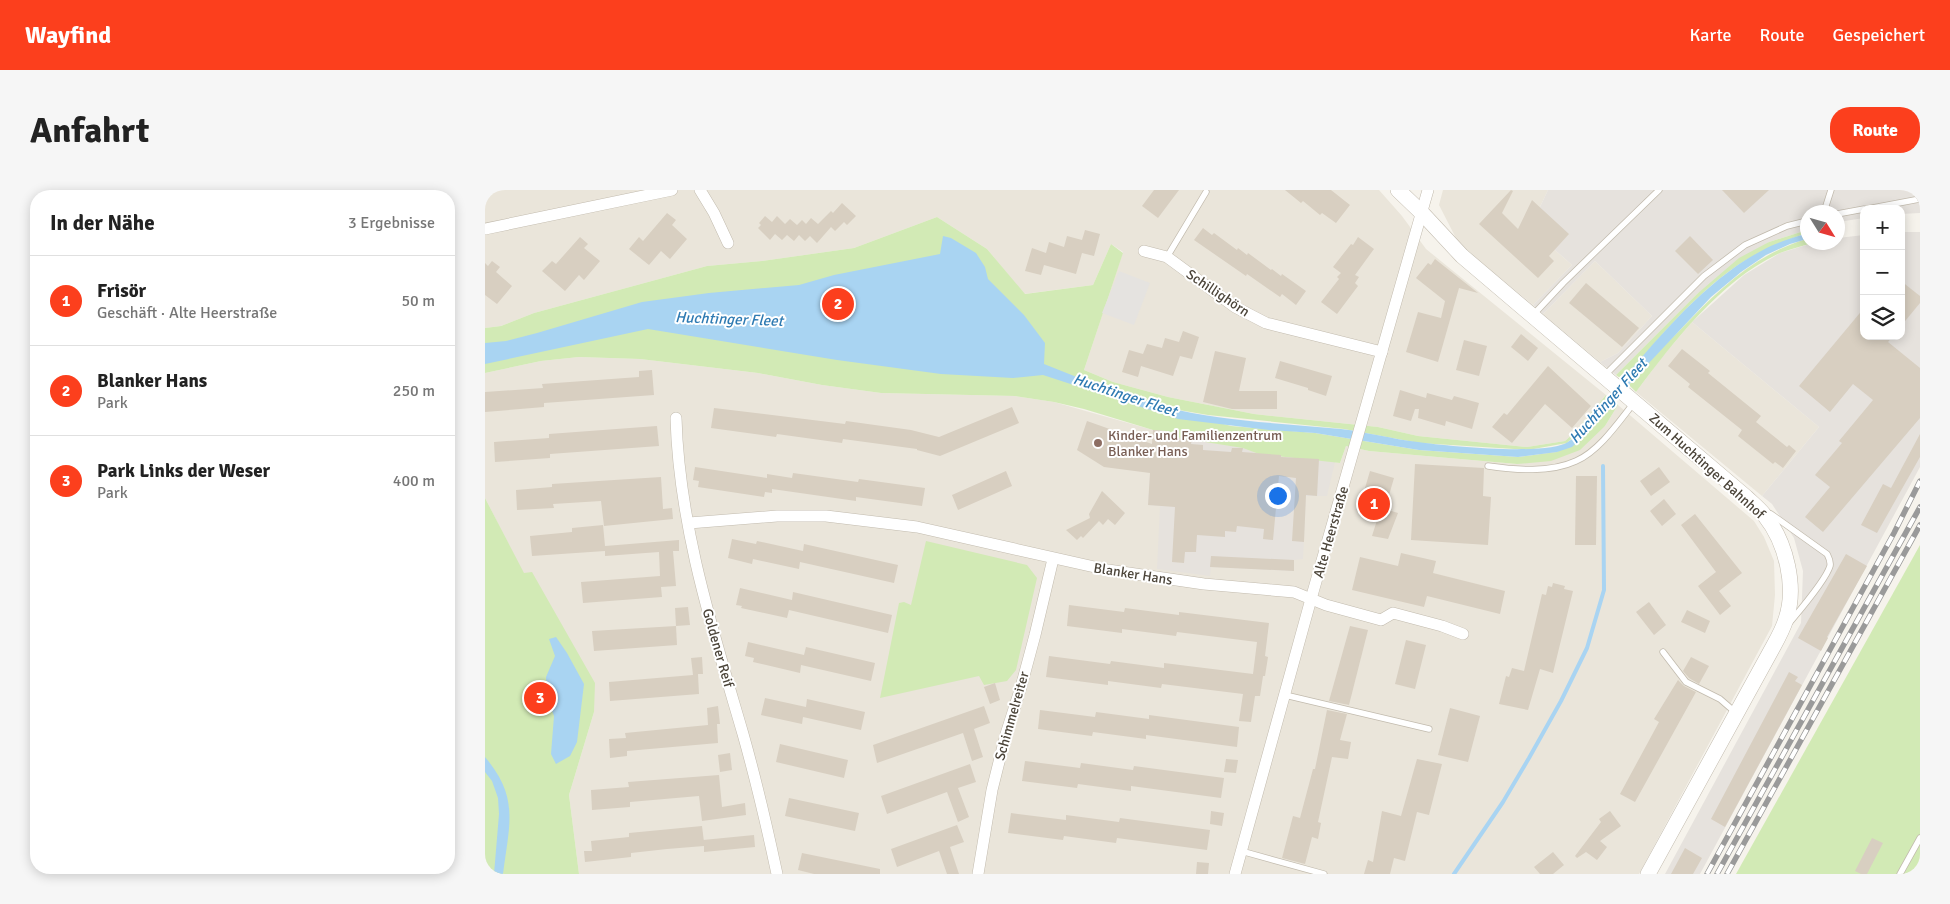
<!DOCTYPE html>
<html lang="de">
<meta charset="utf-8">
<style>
body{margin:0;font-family:Signika,sans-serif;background:#f6f6f6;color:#222}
.controls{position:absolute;right:15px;top:15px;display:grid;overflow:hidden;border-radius:10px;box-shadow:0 2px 12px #0003}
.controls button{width:45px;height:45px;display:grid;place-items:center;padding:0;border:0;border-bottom:1px solid #e0e0e0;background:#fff;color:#222;font:25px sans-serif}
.compass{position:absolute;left:1315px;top:15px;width:45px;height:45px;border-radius:50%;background:#fff;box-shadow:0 2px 12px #0003;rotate:127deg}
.you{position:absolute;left:792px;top:305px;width:18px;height:18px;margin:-12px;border:4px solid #fff;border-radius:50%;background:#1a73e8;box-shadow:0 0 0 8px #1a73e833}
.badge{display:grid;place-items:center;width:32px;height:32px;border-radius:50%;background:#fc3f1d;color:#fff;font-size:16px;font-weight:700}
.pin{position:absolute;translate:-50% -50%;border:2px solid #fff;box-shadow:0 1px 5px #0006}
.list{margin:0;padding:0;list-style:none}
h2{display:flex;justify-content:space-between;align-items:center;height:65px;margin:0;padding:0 20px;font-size:21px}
h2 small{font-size:16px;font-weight:400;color:#767676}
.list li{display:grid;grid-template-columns:32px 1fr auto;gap:15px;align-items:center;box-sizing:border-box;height:90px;padding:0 20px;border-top:1px solid #e0e0e0}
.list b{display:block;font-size:19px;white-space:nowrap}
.list p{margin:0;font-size:16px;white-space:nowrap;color:#767676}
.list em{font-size:16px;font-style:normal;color:#767676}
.icon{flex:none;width:28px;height:28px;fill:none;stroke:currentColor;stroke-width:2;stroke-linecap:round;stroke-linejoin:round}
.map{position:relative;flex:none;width:1435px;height:684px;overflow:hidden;border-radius:20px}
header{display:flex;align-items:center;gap:30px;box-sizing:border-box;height:70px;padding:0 25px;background:#fc3f1d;color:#fff}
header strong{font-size:24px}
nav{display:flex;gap:28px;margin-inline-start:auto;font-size:18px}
.intro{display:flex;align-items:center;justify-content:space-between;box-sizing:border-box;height:120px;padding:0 30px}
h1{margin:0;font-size:35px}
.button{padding:12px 22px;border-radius:20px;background:#fc3f1d;color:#fff;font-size:18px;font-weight:700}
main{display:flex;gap:30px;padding:0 30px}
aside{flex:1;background:#fff;border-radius:20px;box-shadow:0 2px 12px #0003}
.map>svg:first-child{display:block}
</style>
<header>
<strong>Wayfind</strong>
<nav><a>Karte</a><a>Route</a><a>Gespeichert</a></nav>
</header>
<div class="intro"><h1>Anfahrt</h1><a class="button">Route</a></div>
<main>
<aside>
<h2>In der Nähe<small>3 Ergebnisse</small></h2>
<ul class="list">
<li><span class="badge">1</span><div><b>Frisör</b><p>Geschäft · Alte Heerstraße</p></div><em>50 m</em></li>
<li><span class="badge">2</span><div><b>Blanker Hans</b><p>Park</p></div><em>250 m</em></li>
<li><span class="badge">3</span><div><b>Park Links der Weser</b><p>Park</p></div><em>400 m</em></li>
</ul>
</aside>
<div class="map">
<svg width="1435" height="684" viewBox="0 0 1435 684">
<rect width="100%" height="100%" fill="#f6f3ec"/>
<g fill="#eae5da">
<path d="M 0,0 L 894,0 L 917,26 L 941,59 L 1121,205 L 1090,242 L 1080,251 L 1042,257 L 933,246 L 893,237 L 769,224 L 683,207 L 628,192 L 599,180 L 638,62 L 626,54 L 608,95 L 539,104 L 502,59 L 452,27 L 369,58 L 277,71 L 222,76 L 49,123 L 16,136 L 0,138 Z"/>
<path d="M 958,0 L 1063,0 L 1045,38 L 1087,75 L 1048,115 L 974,54 L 954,15 Z"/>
<path d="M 1110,71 L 1167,126 L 1133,163 L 1115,172 L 1058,124 Z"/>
<path d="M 1207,132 L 1334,237 L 1277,306 L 1151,202 L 1177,167 Z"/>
<path d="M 94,167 L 155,169 L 273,183 L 337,195 L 396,203 L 530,206 L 569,212 L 668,240 L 855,273 L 861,256 L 884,261 L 1032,274 L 1120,236 L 1133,215 L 1269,331 L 1279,347 L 1289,371 L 1290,405 L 1287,436 L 1154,684 L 94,684 L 84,605 L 109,522 L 0,308 L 0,183 L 56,171 Z"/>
</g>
<g fill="#e6e2dd">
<path d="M 1063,0 L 1435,0 L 1435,23 L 1416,24 L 1416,19 L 1379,19 L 1379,28 L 1353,32 L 1352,22 L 1322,22 L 1322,40 L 1284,52 L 1212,104 L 1131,185 L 1115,172 L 1133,163 L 1167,126 L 1110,71 L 1058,124 L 1048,115 L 1087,75 L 1045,38 Z"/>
<path d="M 1416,42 L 1435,42 L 1435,277 L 1215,684 L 1180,684 L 1316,433 L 1318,381 L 1309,348 L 1287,314 L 1277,306 L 1334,237 L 1207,132 L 1259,85 L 1295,63 L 1328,53 L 1352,52 L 1353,48 L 1379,45 L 1379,146 L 1416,146 Z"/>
<path d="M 668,240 L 681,241 L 695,248 L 758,258 L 774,264 L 850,272 L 842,306 L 821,306 L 818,369 L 809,370 L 809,381 L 726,377 L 725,386 L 672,379 L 675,316 L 663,315 Z"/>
</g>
<g fill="#d2eab5">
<path d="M 452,27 L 502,59 L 540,104 L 608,95 L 626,54 L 638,63 L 599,180 L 628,192 L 683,207 L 769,224 L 893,237 L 933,246 L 1042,257 L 1080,251 L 1090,242 L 1121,205 L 1124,208 L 1097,239 L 1082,253 L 1043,260 L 934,253 L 859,239 L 723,225 L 682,218 L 596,188 L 593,195 L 746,236 L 830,243 L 934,260 L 1033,267 L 1072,262 L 1106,239 L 1130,212 L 1133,215 L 1120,236 L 1095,260 L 1066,271 L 1032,274 L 884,261 L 861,256 L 855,273 L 774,264 L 758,258 L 695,248 L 681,241 L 668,240 L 599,219 L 569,212 L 530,206 L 396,203 L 337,195 L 273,183 L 155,169 L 94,167 L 56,171 L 0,183 L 0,138 L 16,136 L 49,123 L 222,76 L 277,71 L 369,58 Z"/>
<path d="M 1322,40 L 1322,43 C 1299,51 1273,62 1253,75 C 1210,104 1171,151 1138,190 L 1131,185 L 1212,104 L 1254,68 L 1284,52 Z"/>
<path d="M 1322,49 L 1322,52 L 1328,53 C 1317,56 1305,59 1295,63 C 1236,90 1189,151 1151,202 L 1144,195 C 1160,175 1178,157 1196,139 C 1233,100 1270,64 1322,49 Z"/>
<path d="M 0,308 L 39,383 L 47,382 L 110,493 L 109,522 L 84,605 L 94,684 L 0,684 Z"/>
<path d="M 441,351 L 542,375 L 552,388 L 531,480 L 522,491 L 499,495 L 494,486 L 395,508 L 414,413 L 419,412 L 426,415 Z"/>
<path d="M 1435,355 L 1435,680 L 1433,684 L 1251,684 Z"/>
</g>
<path fill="#e5e3e0" d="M 634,81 L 665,93 L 649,135 L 617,123 Z"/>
<g fill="#a9d4f2">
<path d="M 1322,43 L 1322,49 L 1305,54 L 1281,65 L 1256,82 L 1226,107 L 1147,191 L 1106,239 L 1087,257 L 1072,262 L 1033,267 L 934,260 L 830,243 L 784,240 L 693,229 L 558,185 L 528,188 L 456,184 L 352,170 L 163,139 L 0,174 L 0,153 L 21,151 L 52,143 L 157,112 L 224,103 L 314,95 L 349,85 L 455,64 L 458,46 L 466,48 L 491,63 L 500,77 L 503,89 L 539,125 L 560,153 L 559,174 C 599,190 640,207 681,217 C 738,232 798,233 856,239 C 882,242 907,249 933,252 C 960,256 1063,266 1083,252 C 1106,237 1121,209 1139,188 C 1178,142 1225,87 1278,60 C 1292,52 1308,48 1322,43 Z"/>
<path d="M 71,447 L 82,463 L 99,494 L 92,552 L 85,566 L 71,574 L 66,564 L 69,526 L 62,508 L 61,487 L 70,466 L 64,449 Z"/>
<path d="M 0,567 C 35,608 24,635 18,684 L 9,684 L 14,624 L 13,608 L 7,591 L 0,582 Z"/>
</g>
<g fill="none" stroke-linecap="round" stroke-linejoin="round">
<path stroke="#a9d4f2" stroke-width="4" d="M 969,684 L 1018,612 L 1044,568 L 1076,511 L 1102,458 L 1119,400 L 1118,276"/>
</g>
<g fill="#d8cfc1">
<path d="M 669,0 L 694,0 L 673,28 L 657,16 Z"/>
<path d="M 800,0 L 846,0 L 865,15 L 851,33 L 837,23 L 835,25 L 818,11 L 816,13 Z"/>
<path d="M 1026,0 L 1028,1 L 1017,23 L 1033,39 L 1047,10 L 1084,44 L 1064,66 L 1069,71 L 1053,88 L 994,34 Z"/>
<path d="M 1237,0 L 1284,0 L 1259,23 Z"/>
<path d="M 357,13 L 371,26 L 362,35 L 359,32 L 350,41 L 346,37 L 332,53 L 325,46 L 320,51 L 314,45 L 309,51 L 302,45 L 297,50 L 290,44 L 285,50 L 273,38 L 276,35 L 274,33 L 280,26 L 287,32 L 292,26 L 300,34 L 305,29 L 312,35 L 317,30 L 321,34 L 326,28 L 333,34 L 346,21 L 348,23 Z"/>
<path d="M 182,23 L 191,30 L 187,35 L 202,49 L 185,69 L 176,61 L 164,75 L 144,59 L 154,47 L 158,51 Z"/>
<path d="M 718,38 L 727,45 L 729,43 L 752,60 L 753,58 L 762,65 L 763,63 L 786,80 L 787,79 L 796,86 L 797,84 L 821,101 L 811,115 L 797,104 L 795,107 L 762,84 L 761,86 L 709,50 Z"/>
<path d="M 600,40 L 615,44 L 609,66 L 597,63 L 591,84 L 559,75 L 556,85 L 540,81 L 547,58 L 561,63 L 564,52 L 579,57 L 582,46 L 597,50 Z"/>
<path d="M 1205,46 L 1228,70 L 1213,84 L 1190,61 Z"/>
<path d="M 95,47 L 103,54 L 99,58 L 115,71 L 99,90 L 94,85 L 80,101 L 57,81 L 67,71 L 71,74 Z"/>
<path d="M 873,47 L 889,59 L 870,85 L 874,87 L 870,93 L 873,96 L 852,124 L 836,112 L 854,89 L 852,87 L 856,83 L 848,77 L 866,54 L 868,55 Z"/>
<path d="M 950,69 L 993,103 L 974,98 L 953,172 L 921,162 L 933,122 L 956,128 L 960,111 L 931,88 L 943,73 L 946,75 Z"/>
<path d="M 7,71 L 15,77 L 11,82 L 27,96 L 12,114 L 0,105 L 0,73 L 3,76 Z"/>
<path d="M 1416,91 L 1435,106 L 1435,113 L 1416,136 Z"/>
<path d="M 1101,93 L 1154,138 L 1137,157 L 1084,113 Z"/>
<path d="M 1379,118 L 1379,146 L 1408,146 L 1403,152 L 1435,178 L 1435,228 L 1338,342 L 1320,327 L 1345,297 L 1330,285 L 1357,253 L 1354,251 L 1388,210 L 1368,194 L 1345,222 L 1314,196 Z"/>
<path d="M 698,141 L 714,147 L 707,169 L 695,166 L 688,186 L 656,176 L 653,187 L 637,182 L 644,160 L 658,164 L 662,154 L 677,158 L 680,148 L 694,152 Z"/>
<path d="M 1036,144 L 1053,158 L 1043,171 L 1026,157 Z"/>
<path d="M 979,150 L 1002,156 L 994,186 L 971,180 Z"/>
<path d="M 1197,159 L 1225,181 L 1223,183 L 1276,226 L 1271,232 L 1302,257 L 1304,255 L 1311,261 L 1298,278 L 1290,272 L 1288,274 L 1253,246 L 1257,240 L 1203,197 L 1205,194 L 1183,176 Z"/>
<path d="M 730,161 L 761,168 L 754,201 L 792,201 L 792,219 L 747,219 L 718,212 Z"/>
<path d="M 795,171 L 847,186 L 841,206 L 823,200 L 823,198 L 790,188 Z"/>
<path d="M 1063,176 L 1106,216 L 1087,238 L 1060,214 L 1027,253 L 1007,237 L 1019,223 L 1022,225 Z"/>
<path d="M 167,180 L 169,205 L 59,213 L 59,217 L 0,222 L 0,202 L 58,198 L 57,194 L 154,187 L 154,181 Z"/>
<path d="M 915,200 L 941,208 L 942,203 L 967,210 L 969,206 L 994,213 L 987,239 L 961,231 L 960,236 L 933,228 L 934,219 L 930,219 L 926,231 L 908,226 Z"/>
<path d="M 527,217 L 534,233 L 455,266 L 432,260 L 432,259 L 358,249 L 357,253 L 292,244 L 291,247 L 226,238 L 229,218 L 360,234 L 361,231 L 426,240 L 454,247 Z"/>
<path d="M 602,231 L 667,254 L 668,240 L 681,241 L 680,247 L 707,249 L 706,254 L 718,255 L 718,260 L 746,262 L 747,258 L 758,258 L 757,262 L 796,265 L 796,267 L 834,269 L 832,306 L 821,305 L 819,352 L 807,351 L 811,288 L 794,286 L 788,350 L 778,349 L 779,339 L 752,336 L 751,342 L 740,341 L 740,347 L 712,345 L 711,362 L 700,362 L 699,373 L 687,372 L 690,317 L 663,315 L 665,283 L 619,277 L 592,260 Z"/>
<path d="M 172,236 L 174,256 L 65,264 L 65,268 L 10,272 L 9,252 L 64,248 L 64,244 Z"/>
<path d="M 1435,244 L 1435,267 L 1392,343 L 1376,335 L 1398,294 L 1406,298 Z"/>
<path d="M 930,274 L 999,278 L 998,306 L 1006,307 L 1003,355 L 926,350 Z"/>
<path d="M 210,277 L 282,288 L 282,284 L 307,288 L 308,283 L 373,292 L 374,289 L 440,298 L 437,316 L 371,307 L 371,311 L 287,299 L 287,303 L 280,302 L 279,307 L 213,297 L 214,291 L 208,290 Z"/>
<path d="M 1174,277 L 1185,292 L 1166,306 L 1155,291 Z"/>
<path d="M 521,281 L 527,296 L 473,320 L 467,305 Z"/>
<path d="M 885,281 L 909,288 L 900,319 L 913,323 L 903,349 L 887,346 L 893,327 L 873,322 Z"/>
<path d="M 1091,286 L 1112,286 L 1111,355 L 1090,355 Z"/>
<path d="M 176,287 L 178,319 L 187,318 L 188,329 L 119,336 L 116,311 L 68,314 L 69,318 L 32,320 L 31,300 L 67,297 L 67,294 Z"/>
<path d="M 617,301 L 640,323 L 630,335 L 623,329 L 618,335 L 614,331 L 598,348 L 596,346 L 592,350 L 581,340 L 605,328 L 604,324 Z"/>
<path d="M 1179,309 L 1191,324 L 1177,336 L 1165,321 Z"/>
<path d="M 1210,324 L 1257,383 L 1234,401 L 1246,416 L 1235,425 L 1213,396 L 1231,382 L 1196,335 Z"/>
<path d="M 118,335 L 120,356 L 194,350 L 194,361 L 188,361 L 191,396 L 176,397 L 177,407 L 98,413 L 96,392 L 175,386 L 174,362 L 120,366 L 120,361 L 47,366 L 45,346 L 87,342 L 87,338 Z"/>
<path d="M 247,349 L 271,354 L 272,351 L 318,361 L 319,354 L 413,375 L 409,393 L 315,372 L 314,379 L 268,369 L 267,374 L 243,368 Z"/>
<path d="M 916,363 L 951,371 L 948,383 L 1020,401 L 1015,424 L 942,406 L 939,417 L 867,400 L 875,367 L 913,376 Z"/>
<path d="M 1361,364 L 1382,376 L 1342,447 L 1343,448 L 1336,461 L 1313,448 Z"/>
<path d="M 726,366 L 809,370 L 809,381 L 725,377 Z"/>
<path d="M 1068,393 L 1080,396 L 1079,399 L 1088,401 L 1068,483 L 1055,479 L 1043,520 L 1014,514 L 1021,486 L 1024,487 L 1027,478 L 1039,481 L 1057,404 L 1061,405 L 1063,396 L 1067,397 Z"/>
<path d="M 255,398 L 307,410 L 308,402 L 407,425 L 403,443 L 304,420 L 302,428 L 256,418 L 257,416 L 251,415 Z"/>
<path d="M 1164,412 L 1181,435 L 1169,445 L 1151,422 Z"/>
<path d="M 584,415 L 639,422 L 640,418 L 694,425 L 694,422 L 784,433 L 780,466 L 783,467 L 780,486 L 778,486 L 775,506 L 770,506 L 766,532 L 754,531 L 758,504 L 677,494 L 676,498 L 623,491 L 623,495 L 561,487 L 564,466 L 625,474 L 626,471 L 679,478 L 679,473 L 768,484 L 772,452 L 692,442 L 691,446 L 637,439 L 637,443 L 582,436 Z"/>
<path d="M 203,417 L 205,435 L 191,436 L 190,418 Z"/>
<path d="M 1202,420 L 1225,431 L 1220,443 L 1196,432 Z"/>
<path d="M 191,436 L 192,455 L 109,461 L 107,441 Z"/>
<path d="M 865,436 L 883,440 L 864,515 L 844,511 Z"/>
<path d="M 921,450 L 941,455 L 930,499 L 910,494 Z"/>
<path d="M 263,452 L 319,465 L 321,457 L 390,473 L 386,491 L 316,475 L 315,483 L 268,472 L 269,468 L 260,466 Z"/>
<path d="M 217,467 L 218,484 L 213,484 L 214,504 L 125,511 L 124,492 L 208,485 L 206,468 Z"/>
<path d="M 1206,467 L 1224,476 L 1214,494 L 1204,488 L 1198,481 Z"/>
<path d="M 1304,482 L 1313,487 L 1310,491 L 1317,495 L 1240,637 L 1226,629 Z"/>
<path d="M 1193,490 L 1199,496 L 1211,502 L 1150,612 L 1135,604 L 1174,532 L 1169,529 Z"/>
<path d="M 510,493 L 515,510 L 505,514 L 499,497 Z"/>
<path d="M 280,508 L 321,517 L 322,509 L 380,522 L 376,540 L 318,527 L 317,534 L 276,525 Z"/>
<path d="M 233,516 L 235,534 L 232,534 L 233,553 L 142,561 L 142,566 L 125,568 L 124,549 L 141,548 L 140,543 L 223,535 L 222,518 Z"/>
<path d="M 499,516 L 505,533 L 489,539 L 498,567 L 487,571 L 478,543 L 392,573 L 388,555 Z"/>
<path d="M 965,518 L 995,526 L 983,572 L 953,565 Z"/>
<path d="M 555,520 L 610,527 L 611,522 L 664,529 L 664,525 L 754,537 L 752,557 L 661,545 L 661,549 L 608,542 L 607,546 L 553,539 Z"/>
<path d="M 842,520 L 862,524 L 855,550 L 866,552 L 863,569 L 847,567 L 833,632 L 836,633 L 833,649 L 827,647 L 820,674 L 797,668 L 808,626 L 815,628 L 828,579 L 830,579 Z"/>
<path d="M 295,554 L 363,570 L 359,588 L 291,572 Z"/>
<path d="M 245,563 L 247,580 L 235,582 L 233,565 Z"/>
<path d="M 741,569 L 753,570 L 751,583 L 739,582 Z"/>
<path d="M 932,569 L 957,574 L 944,625 L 932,622 L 920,671 L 909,668 L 905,684 L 879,684 L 883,670 L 888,672 L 897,621 L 916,626 Z"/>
<path d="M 540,571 L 595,578 L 596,573 L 648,580 L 649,576 L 739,588 L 736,608 L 646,596 L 646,601 L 593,594 L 592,598 L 537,591 Z"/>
<path d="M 485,574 L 491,592 L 473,598 L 484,627 L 473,632 L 462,602 L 402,624 L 396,606 Z"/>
<path d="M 234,585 L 237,617 L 260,613 L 261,625 L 217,631 L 214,606 L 145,612 L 145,617 L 107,620 L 106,600 L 144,597 L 143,592 Z"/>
<path d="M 304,608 L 374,623 L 370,641 L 300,626 Z"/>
<path d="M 726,621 L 739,623 L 737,636 L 725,634 Z"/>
<path d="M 1125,621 L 1136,636 L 1115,651 L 1122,657 L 1112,670 L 1101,662 L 1092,668 L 1090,666 L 1116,632 L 1114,629 Z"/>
<path d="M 526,623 L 581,630 L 581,625 L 634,632 L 635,628 L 725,640 L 722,660 L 632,648 L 631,653 L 579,646 L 578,650 L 523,643 Z"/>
<path d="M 472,635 L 479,652 L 465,657 L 474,684 L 462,684 L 454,661 L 412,677 L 406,659 Z"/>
<path d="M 217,636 L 219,652 L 218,650 L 269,645 L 270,657 L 219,662 L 219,656 L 182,659 L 146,663 L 146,667 L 100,672 L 99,661 L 107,661 L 106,651 L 144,647 L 144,643 Z"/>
<path d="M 1387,648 L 1398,653 L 1382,684 L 1376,684 L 1370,681 Z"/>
<path d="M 1200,658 L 1217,668 L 1208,684 L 1186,684 Z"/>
<path d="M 1068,662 L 1079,675 L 1068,684 L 1055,684 L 1049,677 Z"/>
<path d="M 317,663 L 395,679 L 395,684 L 329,684 L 313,680 Z"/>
<path d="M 712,672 L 724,673 L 723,684 L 711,684 Z"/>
</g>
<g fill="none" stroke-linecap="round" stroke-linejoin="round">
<defs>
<g id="service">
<path d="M 1382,19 L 1435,9"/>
<path d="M 1339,22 L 1346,0"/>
<path d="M 1352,24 L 1379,19"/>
<path d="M 682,67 L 721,2"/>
<path d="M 1048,125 L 1078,93 L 1174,0"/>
<path d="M 1119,186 L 1219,86 L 1260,55 L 1302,36 L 1322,31"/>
<path d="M 1003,276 C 1031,280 1065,283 1091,271 C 1114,261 1133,233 1148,214"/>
<path d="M 1286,324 L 1342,364 C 1344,368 1346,371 1345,376 C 1341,390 1315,420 1305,432"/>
<path d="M 1178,462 L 1201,492 L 1235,509 L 1250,522"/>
<path d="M 800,505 L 944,539"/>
<path d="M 756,661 L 839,684"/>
<path d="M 1415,684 L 1435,648"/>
</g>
<g id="minor">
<path d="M 215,0 L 229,23 L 243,53"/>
<path d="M 0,39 L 187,0"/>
<path d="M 659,61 L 682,67 L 750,117 L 781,133 L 897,162"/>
<path d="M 191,228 C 194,336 228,441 258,544 C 271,590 282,637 292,684"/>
<path d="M 204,333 L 292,326 L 341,326 L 432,337 L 623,380 L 719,394 L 809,402 L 841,415 L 896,430 L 908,423 L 957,436 L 978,444"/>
<path d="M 493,684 L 507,600 L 521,544 L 536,497 L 550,445 L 568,369"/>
<path d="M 750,684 L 826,409 L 943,0"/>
</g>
<path id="tertiary" d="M 913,0 L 937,23 L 977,66 L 1261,307 C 1267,313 1275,319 1280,326 C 1301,352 1312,397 1301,429 C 1298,439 1293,448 1288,457 L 1163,684"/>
</defs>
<use href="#service" stroke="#c2bbae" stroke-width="7"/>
<use href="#minor" stroke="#c2bbae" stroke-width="12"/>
<use href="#tertiary" stroke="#c2bbae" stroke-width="16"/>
<use href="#service" stroke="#fff" stroke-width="5.5"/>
<use href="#minor" stroke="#fff" stroke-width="11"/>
<use href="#tertiary" stroke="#fff" stroke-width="15"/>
<defs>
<g id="rail">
<path d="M 1222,684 L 1409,343 L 1435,291"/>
<path d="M 1232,684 L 1435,317"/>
<path d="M 1242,684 L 1435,335"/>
</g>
</defs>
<use href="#rail" stroke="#9a9a9a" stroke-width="5.5"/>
<use href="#rail" stroke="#fff" stroke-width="4" stroke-dasharray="11" stroke-linecap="butt"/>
</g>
<circle fill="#8d6e63" stroke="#fff" stroke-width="2" cx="613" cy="253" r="5"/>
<g text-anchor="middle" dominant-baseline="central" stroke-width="4" stroke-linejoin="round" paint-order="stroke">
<g font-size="14" fill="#4b4439" stroke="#fff">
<text transform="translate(733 103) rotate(34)">Schillighörn</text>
<text transform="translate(1222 276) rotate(42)">Zum Huchtinger Bahnhof</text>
<text transform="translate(846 342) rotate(-74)">Alte Heerstraße</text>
<text transform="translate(648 384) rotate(9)">Blanker Hans</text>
<text transform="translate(233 458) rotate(74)">Goldener Reif</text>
<text transform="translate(527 526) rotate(-74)">Schimmelreiter</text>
</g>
<g font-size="14" fill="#785e54" stroke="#fff" text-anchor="start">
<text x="623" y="245">Kinder- und Familienzentrum<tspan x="623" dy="16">Blanker Hans</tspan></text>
</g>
<g font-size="15" font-style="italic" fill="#2e7ab2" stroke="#fff">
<text transform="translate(244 129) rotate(2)">Huchtinger Fleet</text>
<text transform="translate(640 205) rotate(18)">Huchtinger Fleet</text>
<text transform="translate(1123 211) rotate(-48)">Huchtinger Fleet</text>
</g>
</g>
</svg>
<div class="controls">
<button>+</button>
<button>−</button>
<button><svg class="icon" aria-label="layers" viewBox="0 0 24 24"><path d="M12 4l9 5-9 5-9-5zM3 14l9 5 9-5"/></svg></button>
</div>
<svg class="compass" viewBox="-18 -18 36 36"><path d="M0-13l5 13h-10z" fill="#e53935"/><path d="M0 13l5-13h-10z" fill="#767676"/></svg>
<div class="you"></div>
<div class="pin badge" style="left:889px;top:314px">1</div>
<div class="pin badge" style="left:353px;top:114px">2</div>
<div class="pin badge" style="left:55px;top:508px">3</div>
</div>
</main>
